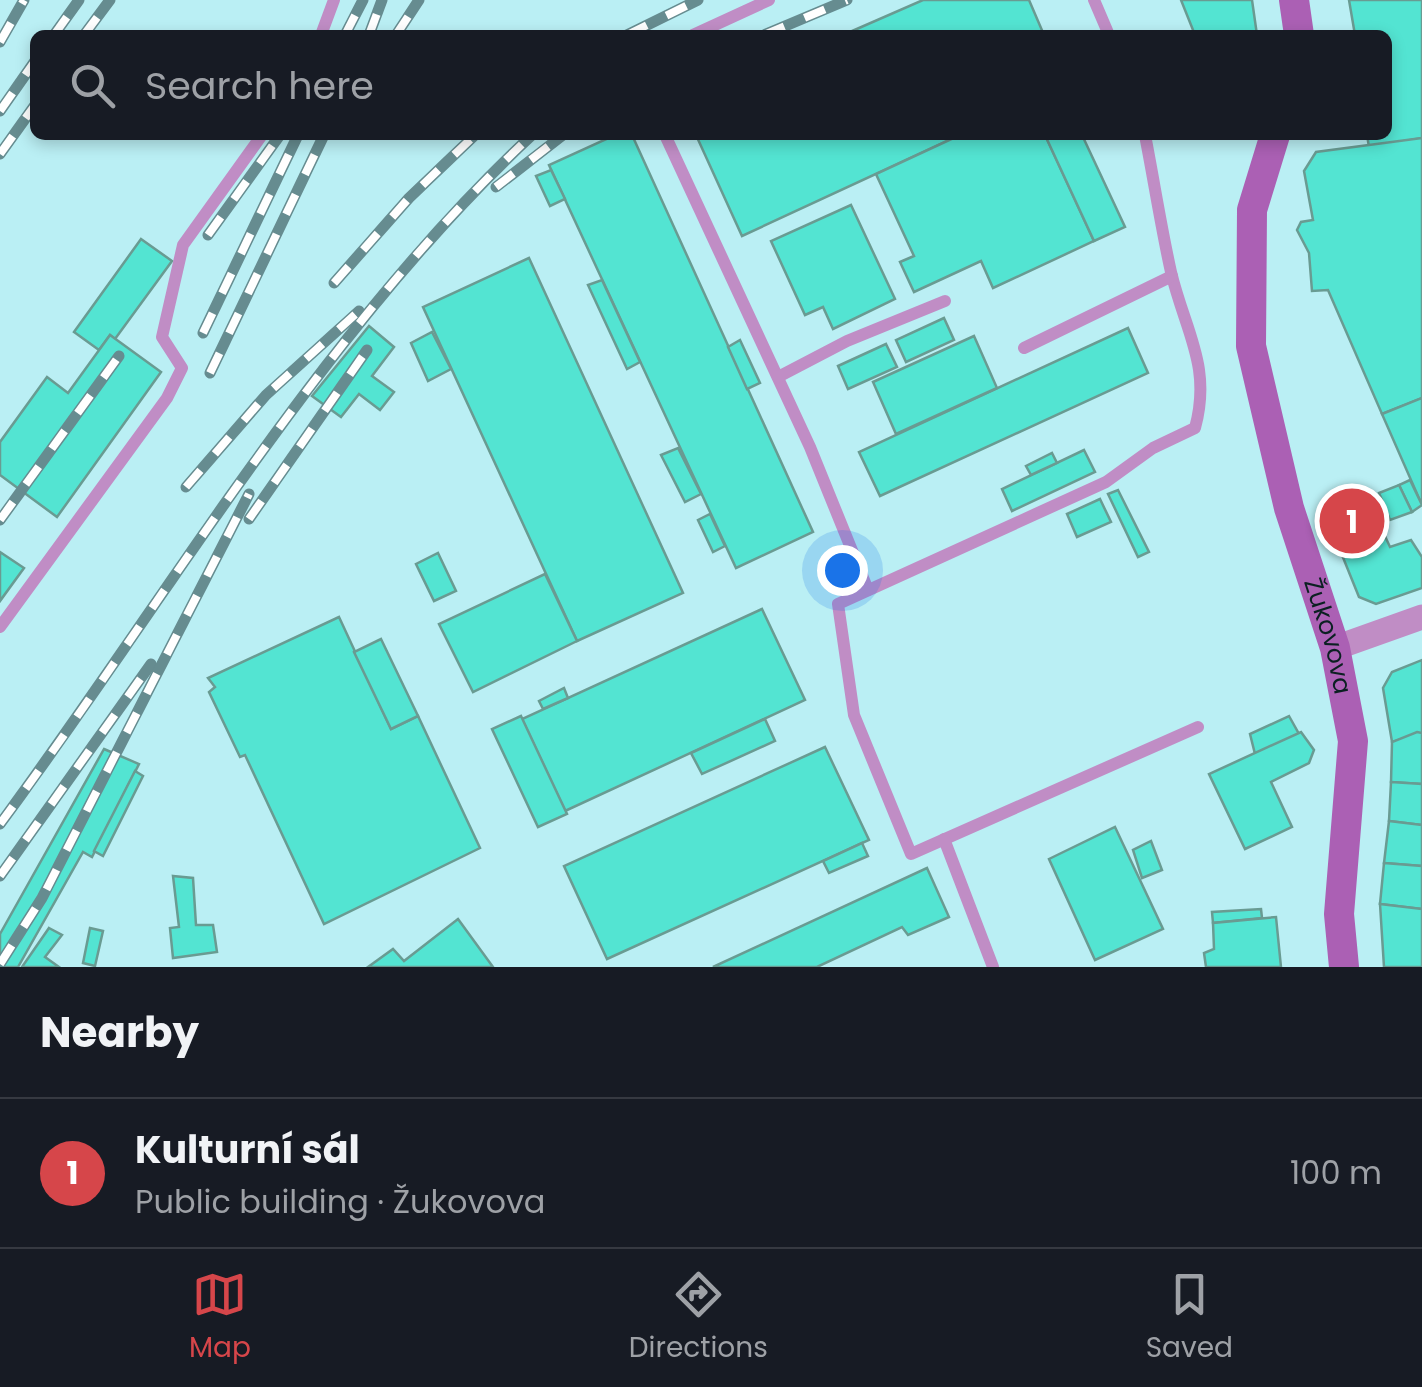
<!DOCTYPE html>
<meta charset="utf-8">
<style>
body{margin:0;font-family:Poppins,sans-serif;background:#242831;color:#f1f3f6}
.you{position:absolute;left:842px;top:570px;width:35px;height:35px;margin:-25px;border:8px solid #fff;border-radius:50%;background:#1a73e8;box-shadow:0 0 0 15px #1a73e833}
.badge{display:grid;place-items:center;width:65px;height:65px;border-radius:50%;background:#d6464a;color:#fff;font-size:32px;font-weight:700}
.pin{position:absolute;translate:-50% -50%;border:5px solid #fff;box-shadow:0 2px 10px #0006}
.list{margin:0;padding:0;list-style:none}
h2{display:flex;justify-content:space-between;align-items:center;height:130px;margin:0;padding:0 40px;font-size:42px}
h2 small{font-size:32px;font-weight:400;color:#9ea1a6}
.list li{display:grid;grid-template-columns:65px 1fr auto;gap:30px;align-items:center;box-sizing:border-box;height:150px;padding:0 40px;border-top:2px solid #363941}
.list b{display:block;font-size:38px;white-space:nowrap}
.list p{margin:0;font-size:32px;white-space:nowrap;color:#9ea1a6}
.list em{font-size:32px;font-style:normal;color:#9ea1a6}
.icon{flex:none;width:55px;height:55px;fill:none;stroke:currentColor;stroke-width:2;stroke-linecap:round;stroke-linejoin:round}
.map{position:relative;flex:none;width:1422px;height:967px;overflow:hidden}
.search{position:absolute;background:#171b24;box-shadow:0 5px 15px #0003;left:30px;right:30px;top:30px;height:110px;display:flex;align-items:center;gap:25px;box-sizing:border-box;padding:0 35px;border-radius:15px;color:#9ea1a6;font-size:38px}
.sheet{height:280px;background:#171b24}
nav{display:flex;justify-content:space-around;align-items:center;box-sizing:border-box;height:140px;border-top:2px solid #363941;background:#171b24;font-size:28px;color:#9ea1a6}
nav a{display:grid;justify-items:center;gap:5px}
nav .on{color:#d6464a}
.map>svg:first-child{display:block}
</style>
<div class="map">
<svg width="1422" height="967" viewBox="0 0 1422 967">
<rect width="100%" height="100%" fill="#baeff4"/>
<g fill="#53e4d2" stroke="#699b92" stroke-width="2.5">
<path d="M 923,0 L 1029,0 L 1044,35 L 843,35 Z"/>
<path d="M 1181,0 L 1252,0 L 1257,35 L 1195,35 Z"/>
<path d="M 1349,0 L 1422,0 L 1422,138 L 1369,147 L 1367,135 L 1387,135 L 1387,35 L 1355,35 Z"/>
<path d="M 615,135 L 632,135 L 813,532 L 736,568 L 549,165 Z"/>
<path d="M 696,135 L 960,135 L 742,236 Z"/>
<path d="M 960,135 L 1045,135 L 1094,241 L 993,288 L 981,261 L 914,292 L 900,262 L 914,256 L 876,174 Z"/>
<path d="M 1045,135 L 1082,135 L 1125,227 L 1094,241 Z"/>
<path d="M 1422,138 L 1422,398 L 1382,414 L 1328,290 L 1312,291 L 1309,253 L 1297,230 L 1301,222 L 1313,220 L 1304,171 L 1316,152 Z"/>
<path d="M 551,170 L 565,199 L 550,206 L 536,176 Z"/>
<path d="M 851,205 L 895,299 L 833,329 L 823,307 L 805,315 L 771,241 Z"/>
<path d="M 141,239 L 172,261 L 115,339 L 110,335 L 99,350 L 74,332 Z"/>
<path d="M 529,258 L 683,593 L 577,641 L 423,307 Z"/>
<path d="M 602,280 L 640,362 L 627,369 L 588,285 Z"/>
<path d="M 944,318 L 954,340 L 906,362 L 896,340 Z"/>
<path d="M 369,326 L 394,347 L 372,376 L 394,392 L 380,410 L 359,394 L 341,417 L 312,396 Z"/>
<path d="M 1128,328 L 1148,373 L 880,496 L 859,452 Z"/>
<path d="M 432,332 L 451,369 L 428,381 L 411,343 Z"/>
<path d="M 110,335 L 161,372 L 57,517 L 0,475 L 0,442 L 47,377 L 68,393 Z"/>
<path d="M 974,336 L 997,388 L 896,434 L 873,382 Z"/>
<path d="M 740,340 L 760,383 L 747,389 L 728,347 Z"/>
<path d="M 886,344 L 897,367 L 848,389 L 838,366 Z"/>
<path d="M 1422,398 L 1422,505 L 1382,414 Z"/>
<path d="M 678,448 L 701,494 L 685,502 L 661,455 Z"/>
<path d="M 1084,450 L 1095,472 L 1012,511 L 1002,489 Z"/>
<path d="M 1052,453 L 1057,463 L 1031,475 L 1026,466 Z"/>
<path d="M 1410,480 L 1422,505 L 1412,512 L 1399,485 Z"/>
<path d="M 1399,485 L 1412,512 L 1390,520 L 1379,493 Z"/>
<path d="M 1118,490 L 1149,552 L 1138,557 L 1108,494 Z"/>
<path d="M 1367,498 L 1381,518 L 1378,524 L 1384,534 L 1340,550 L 1326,514 Z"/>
<path d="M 1100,499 L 1111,522 L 1077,537 L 1067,514 Z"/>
<path d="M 710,514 L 725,546 L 713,552 L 698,520 Z"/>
<path d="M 1384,534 L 1390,547 L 1411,540 L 1422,557 L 1422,588 L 1376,604 L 1359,597 L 1340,550 Z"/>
<path d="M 0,552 L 24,568 L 0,601 Z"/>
<path d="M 438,553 L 456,591 L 434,601 L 416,564 Z"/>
<path d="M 545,574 L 577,641 L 473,692 L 439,624 Z"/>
<path d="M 762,609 L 805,700 L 565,811 L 522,719 Z"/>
<path d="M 339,617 L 391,729 L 418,716 L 480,848 L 324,924 L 245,755 L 240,757 L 209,692 L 215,687 L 208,678 Z"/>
<path d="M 381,639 L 418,716 L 391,729 L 354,652 Z"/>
<path d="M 1422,660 L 1422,733 L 1392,742 L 1383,688 L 1392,672 Z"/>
<path d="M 564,688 L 568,698 L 543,709 L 539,701 Z"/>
<path d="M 521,716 L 567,814 L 538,827 L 492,729 Z"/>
<path d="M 1289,716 L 1299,734 L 1255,754 L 1250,734 Z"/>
<path d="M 765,719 L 775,741 L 702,774 L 691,753 Z"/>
<path d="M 1301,732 L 1314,750 L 1309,763 L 1271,782 L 1292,827 L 1245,849 L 1209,774 Z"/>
<path d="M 1417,732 L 1422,733 L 1422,784 L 1391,782 L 1392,742 Z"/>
<path d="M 825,747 L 869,840 L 607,959 L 564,866 Z"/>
<path d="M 104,749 L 139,764 L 92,857 L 83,852 L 18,967 L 0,967 L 0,934 Z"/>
<path d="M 135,771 L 143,776 L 103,856 L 94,851 Z"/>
<path d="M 1391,782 L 1422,784 L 1422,825 L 1389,821 Z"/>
<path d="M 1389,821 L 1422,825 L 1422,866 L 1384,863 Z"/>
<path d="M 1115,827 L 1163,929 L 1095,960 L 1049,859 Z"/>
<path d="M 1151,841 L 1162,870 L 1142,878 L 1133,850 Z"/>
<path d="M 862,843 L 868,856 L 829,873 L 823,861 Z"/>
<path d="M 1384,863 L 1422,866 L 1422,909 L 1380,904 Z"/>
<path d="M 927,868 L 949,917 L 908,935 L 902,927 L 817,967 L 713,967 Z"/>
<path d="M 173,876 L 193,878 L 196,925 L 213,925 L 217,952 L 173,958 L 170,928 L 179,927 Z"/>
<path d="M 1380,904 L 1422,909 L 1422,967 L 1384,967 Z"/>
<path d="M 1261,909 L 1262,918 L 1213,923 L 1212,912 Z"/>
<path d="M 1276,917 L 1281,967 L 1206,967 L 1204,953 L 1214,949 L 1213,923 Z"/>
<path d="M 458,919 L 493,967 L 368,967 L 393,949 L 404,961 Z"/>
<path d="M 49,928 L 62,935 L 45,957 L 59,967 L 22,967 Z"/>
<path d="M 90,928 L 103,931 L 95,966 L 83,963 Z"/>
</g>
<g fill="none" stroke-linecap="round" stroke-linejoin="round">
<g stroke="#c08dc5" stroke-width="12">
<path d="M 1094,0 L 1109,35"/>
<path d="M 321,35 L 334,0"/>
<path d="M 693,35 L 769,0"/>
<path d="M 665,135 L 810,447 L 868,590"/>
<path d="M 1145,135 C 1154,181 1161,227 1171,272 C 1185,331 1212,366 1195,428 L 1153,448 L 1106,482 L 838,604 L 854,715 L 911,854 L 1198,727"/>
<path d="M 1024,348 L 1172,276"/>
<path d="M 778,377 L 847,341 L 945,301"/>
<path d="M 0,627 L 167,398 L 182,368 L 162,337 L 183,245 L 262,135"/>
<path d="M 944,839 L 993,967"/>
</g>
<path stroke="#c08dc5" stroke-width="25" d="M 1335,648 L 1422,617"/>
<g stroke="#ab60b4" stroke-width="30">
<path d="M 1294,0 L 1299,35"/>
<path id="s1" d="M 1275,135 L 1252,210 L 1251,346 L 1289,508 L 1335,648 L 1353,741 L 1339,914 L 1344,967"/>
</g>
<defs>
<g id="rail">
<path d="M 54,35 L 79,0"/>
<path d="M 84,35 L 110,0"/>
<path d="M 345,35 L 363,0"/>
<path d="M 369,35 L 382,0"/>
<path d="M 396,35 L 419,0"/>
<path d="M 627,35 L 698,0"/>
<path d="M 764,35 L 847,0"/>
<path d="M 0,42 L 24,0"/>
<path d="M 0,111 L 35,61"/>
<path d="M 0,154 L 35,105"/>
<path d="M 496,187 L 563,135"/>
<path d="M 208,235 L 280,135"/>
<path d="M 334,283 L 409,198 L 475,135"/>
<path d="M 203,333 L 298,135"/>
<path d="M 210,373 L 324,135"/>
<path d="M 186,487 L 266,395 L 359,311"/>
<path d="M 249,519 L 367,350"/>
<path d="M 0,520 L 119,356"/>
<path d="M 0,824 C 170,594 322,331 532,135"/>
<path d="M 0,876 L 151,664"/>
<path d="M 0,964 L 42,898 L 249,494"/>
</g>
</defs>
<use href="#rail" stroke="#668c90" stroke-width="11"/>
<use href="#rail" stroke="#fff" stroke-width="8" stroke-dasharray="22" stroke-linecap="butt"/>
</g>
<g text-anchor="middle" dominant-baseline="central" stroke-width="8" stroke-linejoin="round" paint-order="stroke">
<g font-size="25" fill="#0b2022" stroke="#fff">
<text stroke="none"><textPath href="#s1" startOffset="515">Žukovova</textPath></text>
</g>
</g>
</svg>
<div class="you"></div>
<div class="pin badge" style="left:1352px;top:521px">1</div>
<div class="search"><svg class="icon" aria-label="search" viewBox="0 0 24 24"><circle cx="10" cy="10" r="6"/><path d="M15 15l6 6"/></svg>Search here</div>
</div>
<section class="sheet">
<h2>Nearby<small></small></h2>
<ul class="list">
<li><span class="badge">1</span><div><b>Kulturní sál</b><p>Public building · Žukovova</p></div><em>100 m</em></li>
</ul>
</section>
<nav>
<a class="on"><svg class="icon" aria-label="map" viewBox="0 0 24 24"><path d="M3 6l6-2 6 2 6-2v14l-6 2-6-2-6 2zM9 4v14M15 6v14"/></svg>Map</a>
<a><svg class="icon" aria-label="directions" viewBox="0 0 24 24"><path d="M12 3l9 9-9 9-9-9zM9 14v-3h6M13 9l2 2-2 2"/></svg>Directions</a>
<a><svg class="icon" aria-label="saved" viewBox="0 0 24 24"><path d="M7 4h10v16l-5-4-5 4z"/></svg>Saved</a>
</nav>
